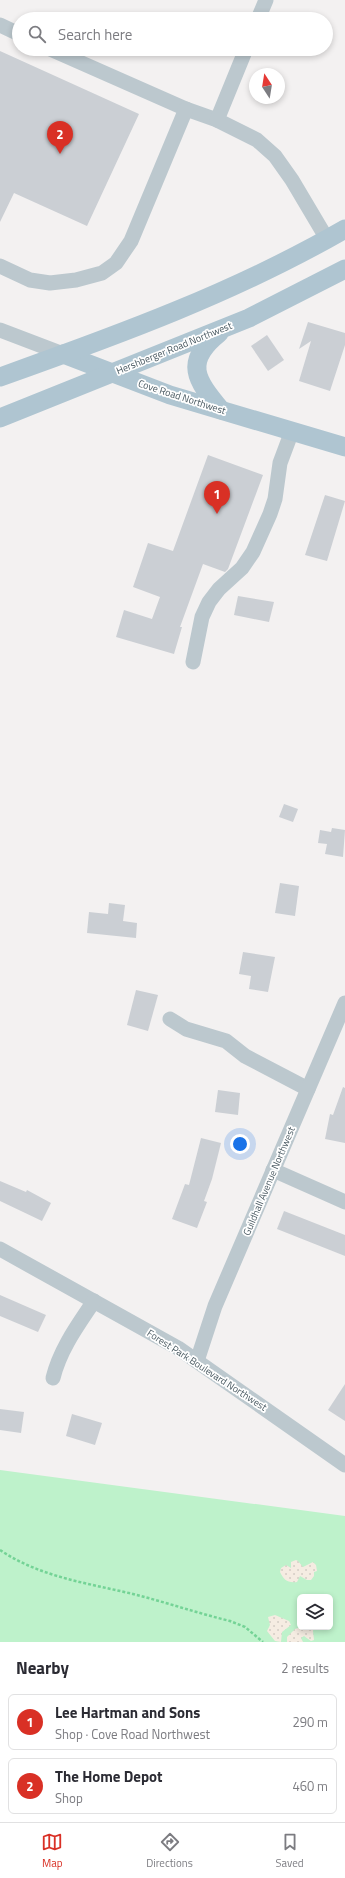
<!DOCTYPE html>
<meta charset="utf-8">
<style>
body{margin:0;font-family:"Titillium Web",sans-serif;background:#f7f7f7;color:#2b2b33}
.controls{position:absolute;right:12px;bottom:12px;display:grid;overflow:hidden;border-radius:6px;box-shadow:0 2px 6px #0003}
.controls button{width:36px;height:36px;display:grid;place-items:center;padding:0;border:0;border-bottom:1px solid #e1e1e2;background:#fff;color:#2b2b33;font:20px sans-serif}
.compass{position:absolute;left:249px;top:68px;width:36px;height:36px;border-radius:50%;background:#fff;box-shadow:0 2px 6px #0003;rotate:348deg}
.you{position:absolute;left:240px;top:1144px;width:14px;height:14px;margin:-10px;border:3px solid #fff;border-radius:50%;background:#1a73e8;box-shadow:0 0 0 6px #1a73e833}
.badge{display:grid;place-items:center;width:26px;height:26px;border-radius:50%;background:#d93025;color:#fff;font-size:13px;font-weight:700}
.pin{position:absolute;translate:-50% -33px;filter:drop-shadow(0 1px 2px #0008)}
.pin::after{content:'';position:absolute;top:21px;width:14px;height:12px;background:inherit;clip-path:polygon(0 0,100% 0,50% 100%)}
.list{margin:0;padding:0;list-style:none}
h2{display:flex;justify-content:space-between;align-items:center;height:52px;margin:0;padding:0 16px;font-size:17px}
h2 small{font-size:13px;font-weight:400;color:#7c7c81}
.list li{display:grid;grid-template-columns:26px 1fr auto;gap:12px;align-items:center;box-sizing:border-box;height:56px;margin:0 8px 8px;padding:0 8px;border:1px solid #e1e1e2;border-radius:6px}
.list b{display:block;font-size:15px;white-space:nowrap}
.list p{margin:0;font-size:13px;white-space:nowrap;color:#7c7c81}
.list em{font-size:13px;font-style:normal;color:#7c7c81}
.icon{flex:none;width:22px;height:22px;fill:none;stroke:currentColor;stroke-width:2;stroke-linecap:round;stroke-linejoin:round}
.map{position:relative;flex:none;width:345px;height:1642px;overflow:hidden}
.search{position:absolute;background:#fff;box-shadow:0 2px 6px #0003;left:12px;right:12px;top:12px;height:44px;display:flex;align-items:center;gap:10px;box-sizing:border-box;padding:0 14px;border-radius:22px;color:#7c7c81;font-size:15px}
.sheet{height:180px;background:#fff}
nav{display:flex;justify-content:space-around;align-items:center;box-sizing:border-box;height:56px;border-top:1px solid #e1e1e2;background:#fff;font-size:11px;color:#7c7c81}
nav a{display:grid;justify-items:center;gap:2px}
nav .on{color:#d93025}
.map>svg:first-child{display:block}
</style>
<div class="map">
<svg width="345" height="1642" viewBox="0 0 345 1642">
<defs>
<pattern id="sand-dots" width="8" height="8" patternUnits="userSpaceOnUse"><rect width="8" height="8" fill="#f5ece2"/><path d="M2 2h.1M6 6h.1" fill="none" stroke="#d4ccc4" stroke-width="1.8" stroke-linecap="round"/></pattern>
</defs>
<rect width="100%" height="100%" fill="#f3f1f1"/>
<path fill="#bef2cb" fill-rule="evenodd" d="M 0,1470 L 345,1516 L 345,1642 L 0,1642 ZM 300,1597 L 330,1597 L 330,1627 L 300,1627 Z"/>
<g fill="url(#sand-dots)">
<path d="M 296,1560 L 298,1561 L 303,1567 L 313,1562 L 316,1565 L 317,1571 L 314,1572 L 314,1576 L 311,1580 L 307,1580 L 300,1576 L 297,1582 C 287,1583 284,1580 280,1572 L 281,1568 L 286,1565 L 291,1568 L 291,1562 Z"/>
<path d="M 275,1615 L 289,1621 L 291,1625 L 282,1632 L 281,1642 L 275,1641 L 267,1631 L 270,1625 L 268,1617 Z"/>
<path d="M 301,1627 L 314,1627 L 313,1631 L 314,1640 L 311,1641 L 304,1636 L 301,1638 L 303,1642 L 287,1642 L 287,1637 L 295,1629 Z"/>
</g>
<g fill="#cbcfd4">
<path d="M 0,51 L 139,114 L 87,226 L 14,193 L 0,222 Z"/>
<path d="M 308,322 L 345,333 L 345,345 L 330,391 L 299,381 L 311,341 L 299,349 Z"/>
<path d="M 267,335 L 284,360 L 268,371 L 251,346 Z"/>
<path d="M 208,455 L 263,475 L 228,569 L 225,572 L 203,564 L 180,627 L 182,627 L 174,654 L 116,637 L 124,610 L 152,619 L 160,597 L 133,587 L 148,543 L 173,551 Z"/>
<path d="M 325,495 L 345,501 L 327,561 L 305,555 Z"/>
<path d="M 238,596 L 274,602 L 269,622 L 234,615 Z"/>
<path d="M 284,804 L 298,809 L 293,822 L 279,817 Z"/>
<path d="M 332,828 L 345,830 L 343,857 L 325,854 L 327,844 L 318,843 L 320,830 L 331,832 Z"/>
<path d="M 280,883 L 299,886 L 295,916 L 275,913 Z"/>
<path d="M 109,903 L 125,905 L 123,921 L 137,923 L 136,938 L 87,933 L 89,912 L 108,914 Z"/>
<path d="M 243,952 L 275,957 L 268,992 L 249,989 L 251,976 L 239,974 Z"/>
<path d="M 136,990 L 158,995 L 148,1031 L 127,1025 Z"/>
<path d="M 343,1087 L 345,1088 L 345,1143 L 325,1139 L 330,1114 L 333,1115 Z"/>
<path d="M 218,1090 L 240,1093 L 238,1115 L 215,1112 Z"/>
<path d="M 201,1138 L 221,1143 L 212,1179 L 204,1201 L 207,1202 L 197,1228 L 172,1219 L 185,1184 L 189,1185 Z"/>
<path d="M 0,1181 L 26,1192 L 27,1190 L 51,1203 L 42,1221 L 0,1201 Z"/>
<path d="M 284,1211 L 345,1235 L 345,1256 L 277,1229 Z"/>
<path d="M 0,1295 L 46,1315 L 38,1332 L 0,1316 Z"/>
<path d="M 345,1384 L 345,1421 L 328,1410 Z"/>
<path d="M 0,1409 L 24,1412 L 21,1433 L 0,1430 Z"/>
<path d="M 72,1414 L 102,1423 L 95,1445 L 66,1436 Z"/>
</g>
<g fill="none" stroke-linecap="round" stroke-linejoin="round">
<path stroke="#74d396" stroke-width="2.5" stroke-dasharray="3 2" stroke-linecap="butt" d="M 0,1550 C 40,1577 87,1583 133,1594 C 165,1602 197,1613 230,1621 L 245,1627 L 263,1642"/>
<g stroke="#bcc8ce" stroke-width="15">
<path d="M 258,19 L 266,0"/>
<path d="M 0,25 L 19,34"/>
<path d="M 50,49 L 186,109 L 217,120 L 257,140 L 275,156 L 292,180 L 327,239"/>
<path d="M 217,120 L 246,49"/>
<path d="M 0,266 L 30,280 L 50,283 L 76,280 L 102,273 L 116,263 L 131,241 L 186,109"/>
<path d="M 0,330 L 63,354"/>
<path d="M 193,662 L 202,617 L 209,602 L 219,589 L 242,568 L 253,552 L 270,514 L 275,499 L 280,463 L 292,431"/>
<path d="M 170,1019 L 186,1029 L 226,1041 L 245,1056 L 308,1089"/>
<path d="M 273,1170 L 345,1202"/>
<path d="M 0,1249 L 178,1348 L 345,1465"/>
<path d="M 197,1361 L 215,1306 L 345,1003"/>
<path d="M 53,1378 C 60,1349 78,1325 94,1301"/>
</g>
<g stroke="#afc5d1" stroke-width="19">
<path d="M 219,333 C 183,362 196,380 221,410"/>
<path d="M 63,354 L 170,395 L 345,447"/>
<path d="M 0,377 C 118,335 236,292 345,229"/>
<path d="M 0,418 L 249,318 L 345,269"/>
</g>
</g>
<g text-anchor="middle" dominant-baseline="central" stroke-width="3.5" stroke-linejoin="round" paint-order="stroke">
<g font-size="10" fill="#485860" stroke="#fff">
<text transform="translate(174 348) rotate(-22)">Hershberger Road Northwest</text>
<text transform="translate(182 397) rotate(18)">Cove Road Northwest</text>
<text transform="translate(269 1181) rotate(-67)">Guildhall Avenue Northwest</text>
<text transform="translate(207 1370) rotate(33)">Forest Park Boulevard Northwest</text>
</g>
</g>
</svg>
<div class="controls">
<button><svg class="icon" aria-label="layers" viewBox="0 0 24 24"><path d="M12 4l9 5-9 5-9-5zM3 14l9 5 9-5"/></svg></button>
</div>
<svg class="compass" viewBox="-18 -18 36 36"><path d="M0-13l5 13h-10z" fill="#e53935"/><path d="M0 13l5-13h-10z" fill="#7c7c81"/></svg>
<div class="you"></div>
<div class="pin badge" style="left:217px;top:514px">1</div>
<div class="pin badge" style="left:60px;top:154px">2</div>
<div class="search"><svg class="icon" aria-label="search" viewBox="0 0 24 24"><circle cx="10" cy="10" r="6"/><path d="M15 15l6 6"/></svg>Search here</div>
</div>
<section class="sheet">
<h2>Nearby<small>2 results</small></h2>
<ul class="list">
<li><span class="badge">1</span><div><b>Lee Hartman and Sons</b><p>Shop · Cove Road Northwest</p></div><em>290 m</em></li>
<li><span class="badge">2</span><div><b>The Home Depot</b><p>Shop</p></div><em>460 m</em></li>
</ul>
</section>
<nav>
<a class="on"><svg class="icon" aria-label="map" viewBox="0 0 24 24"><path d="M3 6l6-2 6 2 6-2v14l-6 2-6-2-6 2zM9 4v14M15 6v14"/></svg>Map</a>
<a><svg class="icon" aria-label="directions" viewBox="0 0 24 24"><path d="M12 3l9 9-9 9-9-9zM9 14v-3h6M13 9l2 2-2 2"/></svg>Directions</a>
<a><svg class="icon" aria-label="saved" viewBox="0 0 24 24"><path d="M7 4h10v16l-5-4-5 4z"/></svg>Saved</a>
</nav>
